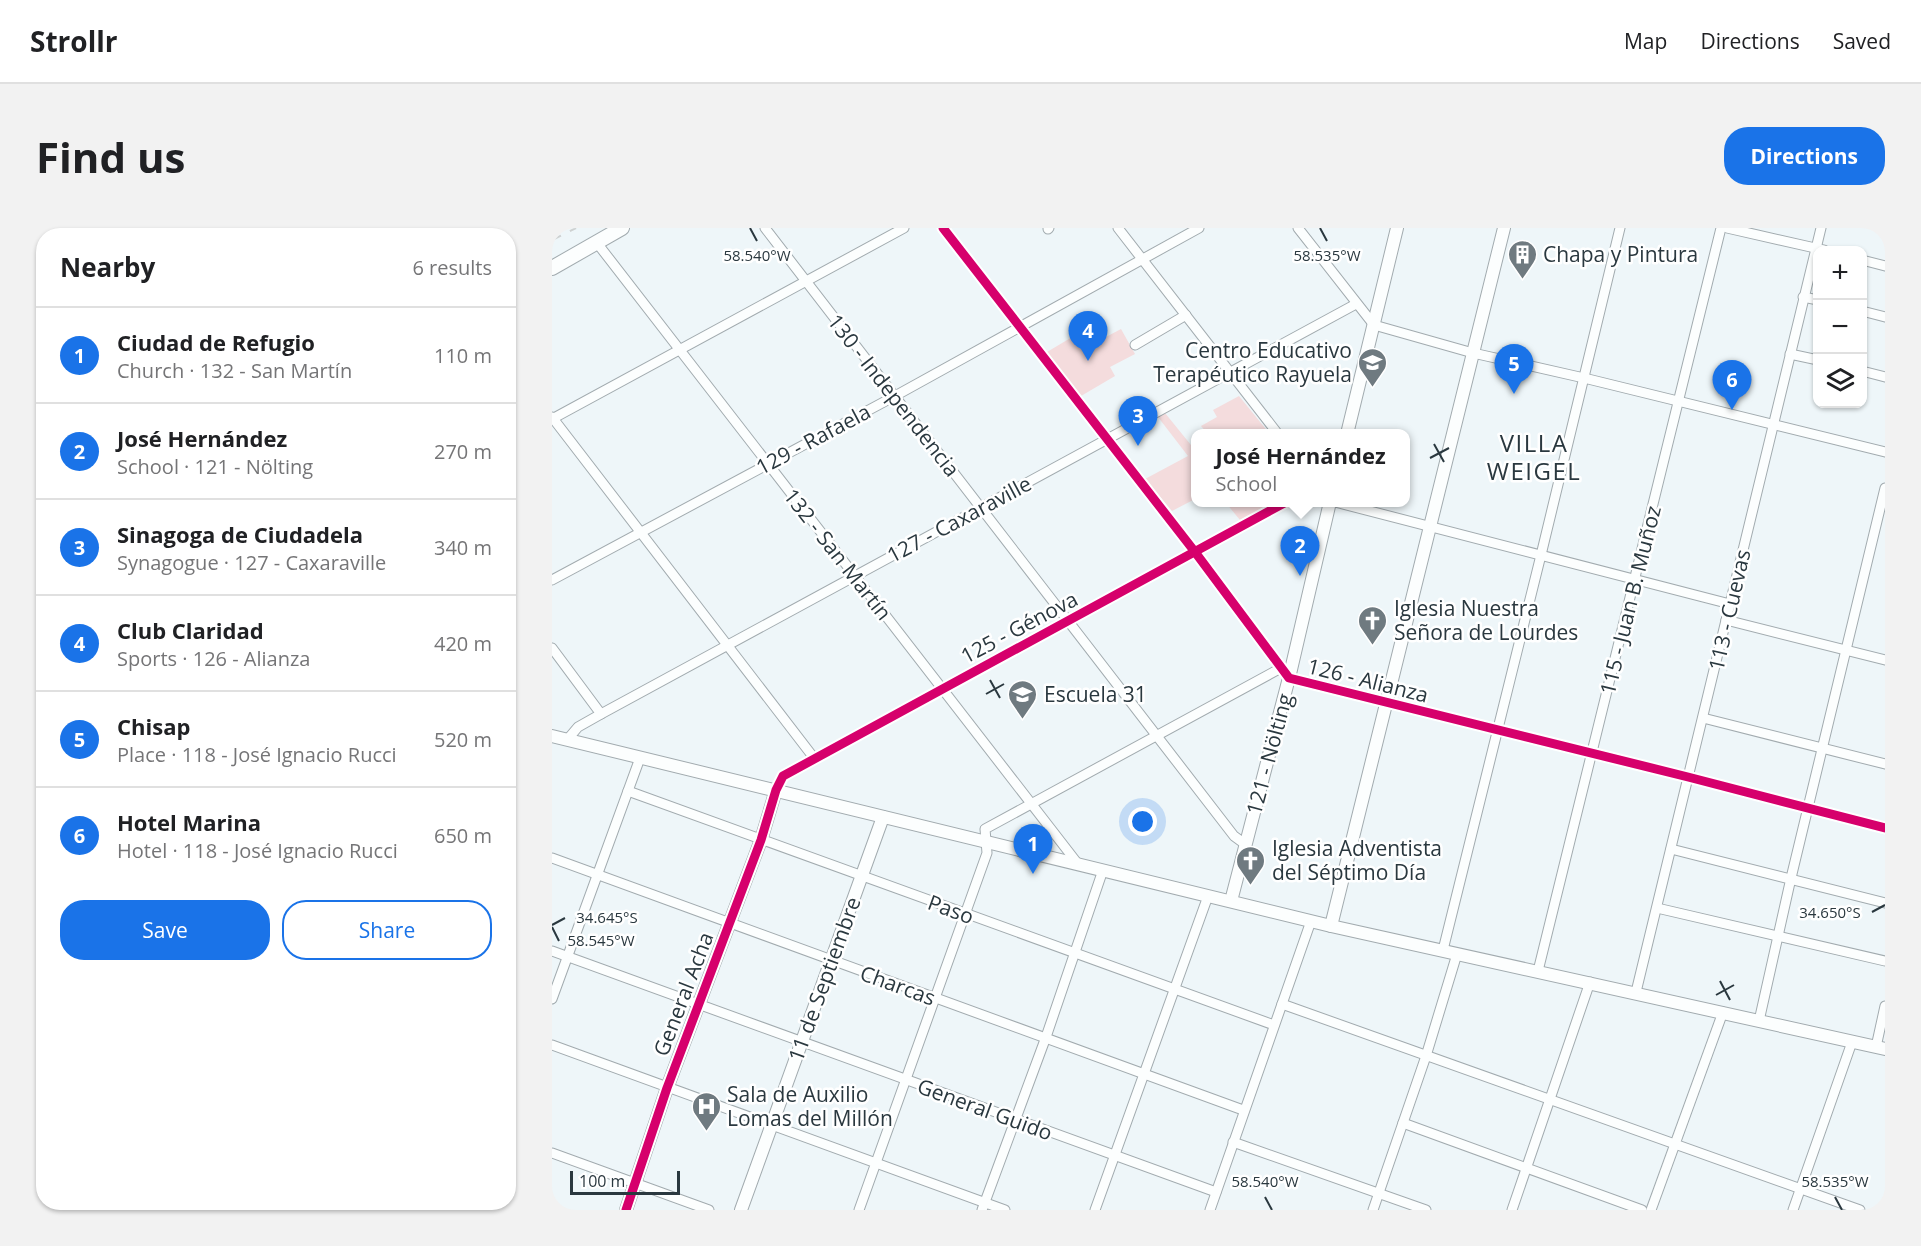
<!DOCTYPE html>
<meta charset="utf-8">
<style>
body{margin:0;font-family:"Open Sans",sans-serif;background:#f2f2f2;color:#202124}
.controls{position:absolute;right:18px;top:18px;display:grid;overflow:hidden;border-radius:12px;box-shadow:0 2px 4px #0004}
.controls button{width:54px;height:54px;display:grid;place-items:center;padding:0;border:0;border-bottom:2px solid #e0e0e0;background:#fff;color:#202124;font:30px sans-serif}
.scale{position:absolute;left:18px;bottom:15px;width:110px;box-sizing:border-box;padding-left:6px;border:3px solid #2a383f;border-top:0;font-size:16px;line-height:21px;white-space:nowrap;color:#2a383f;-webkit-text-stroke:4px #fff;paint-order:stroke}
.you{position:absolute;left:591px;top:594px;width:21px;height:21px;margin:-15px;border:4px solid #fff;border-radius:50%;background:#1a73e8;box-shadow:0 0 0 9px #1a73e833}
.badge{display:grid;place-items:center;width:39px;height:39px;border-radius:50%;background:#1a73e8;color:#fff;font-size:20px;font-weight:700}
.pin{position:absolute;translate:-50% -50px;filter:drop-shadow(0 2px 3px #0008)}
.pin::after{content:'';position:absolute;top:32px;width:21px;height:18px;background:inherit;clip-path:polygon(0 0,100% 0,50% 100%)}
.popup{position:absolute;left:639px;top:201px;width:219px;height:78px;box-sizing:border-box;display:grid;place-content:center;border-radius:12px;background:#fff;filter:drop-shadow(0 2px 4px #0005);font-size:20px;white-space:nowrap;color:#757577}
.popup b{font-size:22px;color:#202124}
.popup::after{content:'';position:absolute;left:50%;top:100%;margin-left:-12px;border:12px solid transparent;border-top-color:#fff}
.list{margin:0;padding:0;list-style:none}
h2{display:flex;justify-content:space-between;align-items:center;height:78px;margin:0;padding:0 24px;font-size:26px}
h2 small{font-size:20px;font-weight:400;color:#757577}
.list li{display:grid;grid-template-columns:39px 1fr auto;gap:18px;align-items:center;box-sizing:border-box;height:96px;padding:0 24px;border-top:2px solid #e0e0e0}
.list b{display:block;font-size:22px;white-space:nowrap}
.list p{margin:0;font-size:20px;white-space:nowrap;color:#757577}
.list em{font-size:20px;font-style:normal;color:#757577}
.actions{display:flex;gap:12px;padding:18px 24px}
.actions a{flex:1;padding:14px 0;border:2px solid #1a73e8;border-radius:24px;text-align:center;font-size:21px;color:#1a73e8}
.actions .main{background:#1a73e8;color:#fff}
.icon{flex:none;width:33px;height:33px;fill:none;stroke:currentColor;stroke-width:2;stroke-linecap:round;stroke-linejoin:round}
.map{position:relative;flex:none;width:1333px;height:982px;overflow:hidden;border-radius:24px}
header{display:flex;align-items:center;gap:36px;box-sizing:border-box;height:84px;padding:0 30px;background:#fff;border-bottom:2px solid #e0e0e0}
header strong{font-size:28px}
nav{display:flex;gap:33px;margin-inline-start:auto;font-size:21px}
.intro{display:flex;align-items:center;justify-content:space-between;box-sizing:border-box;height:144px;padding:0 36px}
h1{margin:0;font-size:42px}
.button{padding:15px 27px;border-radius:24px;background:#1a73e8;color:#fff;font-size:21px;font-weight:700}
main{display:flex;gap:36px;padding:0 36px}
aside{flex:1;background:#fff;border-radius:24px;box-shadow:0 2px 4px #0004}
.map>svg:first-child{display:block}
</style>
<header>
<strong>Strollr</strong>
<nav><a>Map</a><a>Directions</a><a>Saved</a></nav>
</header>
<div class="intro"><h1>Find us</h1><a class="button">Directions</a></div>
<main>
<aside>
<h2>Nearby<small>6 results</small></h2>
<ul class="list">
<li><span class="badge">1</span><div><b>Ciudad de Refugio</b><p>Church · 132 - San Martín</p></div><em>110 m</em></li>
<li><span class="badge">2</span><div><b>José Hernández</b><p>School · 121 - Nölting</p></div><em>270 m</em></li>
<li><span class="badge">3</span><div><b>Sinagoga de Ciudadela</b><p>Synagogue · 127 - Caxaraville</p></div><em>340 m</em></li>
<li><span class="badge">4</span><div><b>Club Claridad</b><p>Sports · 126 - Alianza</p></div><em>420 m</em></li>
<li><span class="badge">5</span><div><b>Chisap</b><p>Place · 118 - José Ignacio Rucci</p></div><em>520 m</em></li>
<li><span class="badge">6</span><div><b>Hotel Marina</b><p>Hotel · 118 - José Ignacio Rucci</p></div><em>650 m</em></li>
</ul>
<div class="actions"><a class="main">Save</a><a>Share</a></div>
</aside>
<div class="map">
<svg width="1333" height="982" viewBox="0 0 1333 982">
<rect width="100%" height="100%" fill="#eef6f9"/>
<g fill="#f4dcdd">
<path d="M 542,96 L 552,110 L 569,101 L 583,126 L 558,139 L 563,148 L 529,168 L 495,124 Z"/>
<path d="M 687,168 L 717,205 L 655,205 L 649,198 L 665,189 L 661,182 Z"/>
<path d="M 613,185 L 643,222 L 643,271 L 620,283 L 593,251 L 636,228 L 606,189 Z"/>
<path d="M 674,275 L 709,275 L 712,279 L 688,292 Z"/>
</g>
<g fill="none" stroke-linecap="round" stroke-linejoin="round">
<defs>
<g id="street">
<path d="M 213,0 L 682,608 L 693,616"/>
<path d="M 391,0 L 643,324 L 737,450 L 1136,549 L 1333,600"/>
<path d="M 566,0 L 726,206"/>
<path d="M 746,0 L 822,97 L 921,125 L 1032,150 L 1333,224"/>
<path d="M 1175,0 L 1272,22"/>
<path d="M 496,1 L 497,0"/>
<path d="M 45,15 L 526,636"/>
<path d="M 1310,32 L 1333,38"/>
<path d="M 1251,69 L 1266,72"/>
<path d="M 1310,83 L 1333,89"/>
<path d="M 583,117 L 634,87"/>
<path d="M 1238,126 L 1266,132"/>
<path d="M 1310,143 L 1333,149"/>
<path d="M 0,189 L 262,530"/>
<path d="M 0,191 L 352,0"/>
<path d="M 783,274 L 1178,376"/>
<path d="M 0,352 L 343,168 L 647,0"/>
<path d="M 1174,392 L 1333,432"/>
<path d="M 0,420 L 49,486"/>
<path d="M 1151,490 L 1333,536"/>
<path d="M 15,512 L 26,499 L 49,486 L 804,76"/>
<path d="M 224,562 L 231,548 L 734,274"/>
<path d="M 76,563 L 722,797"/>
<path d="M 1119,621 L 1333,675"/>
<path d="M 0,630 L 691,882"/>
<path d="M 1105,680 L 1333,733"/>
<path d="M 891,722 L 989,327 L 1068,0"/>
<path d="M 0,723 L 664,964"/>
<path d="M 986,743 L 1169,0"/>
<path d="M 1084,764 L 1269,0"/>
<path d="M 0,771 L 88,530"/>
<path d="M 730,776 L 1308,982"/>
<path d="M 1207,793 L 1239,650 L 1333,260"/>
<path d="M 0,817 L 453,982"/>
<path d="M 1324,819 L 1333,778"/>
<path d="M 851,895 L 1090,982"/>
<path d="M 681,914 L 874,982"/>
<path d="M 0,925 L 157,982"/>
<path d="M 307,982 L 435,625 L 433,601 L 729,440"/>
<path d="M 430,982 L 494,809 L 551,642"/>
<path d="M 543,982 L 656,668"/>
<path d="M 658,982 L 759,693"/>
<path d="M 821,982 L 874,828 L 905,726"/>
<path d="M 960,982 L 1038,754"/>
<path d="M 1099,982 L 1171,784"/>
<path d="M 1241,982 L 1300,814"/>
</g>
<g id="secondary">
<path d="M 795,206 L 845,0"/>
<path d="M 0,508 L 779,698 L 1333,821"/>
<path d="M 679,673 L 738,446 L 778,274"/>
<path d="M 779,698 L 952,0"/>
<path d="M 74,982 L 115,860 L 209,612 L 224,562"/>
<path d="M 189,982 L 331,589"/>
</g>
<path id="primary" d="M 0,40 L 70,0"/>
</defs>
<use href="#street" stroke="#a2abaf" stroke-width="11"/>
<use href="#secondary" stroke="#a2abaf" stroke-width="14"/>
<use href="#primary" stroke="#a2abaf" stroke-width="16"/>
<use href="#street" stroke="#fcfefe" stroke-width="9"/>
<use href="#secondary" stroke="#fcfefe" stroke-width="12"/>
<use href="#primary" stroke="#fcfefe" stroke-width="14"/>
<path stroke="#ced1d1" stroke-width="2" stroke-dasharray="10 10" stroke-linecap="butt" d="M 0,12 L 24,0"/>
<defs>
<g id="cycleway">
<path d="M 391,0 L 643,324 L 737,450 L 1136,549 L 1333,600"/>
<path d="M 74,982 L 115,860 L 209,612 L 224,562 L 231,548 L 734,274"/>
</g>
</defs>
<use href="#cycleway" stroke="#fff" stroke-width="13"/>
<use href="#cycleway" stroke="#d6006c" stroke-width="9"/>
</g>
<path fill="none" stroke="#2a383f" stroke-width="2" d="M 198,0 L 205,13M 768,0 L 775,13M 882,216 L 892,234M 878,230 L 897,220M 438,452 L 448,470M 434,466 L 452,456M 1320,684 L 1333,677M 0,697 L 13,690M 0,699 L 7,713M 1168,753 L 1178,772M 1164,767 L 1182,757M 713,969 L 720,982M 1283,969 L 1290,982"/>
<defs>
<symbol id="building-pin" viewBox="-11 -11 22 30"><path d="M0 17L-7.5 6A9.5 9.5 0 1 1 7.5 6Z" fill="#6f7a80" stroke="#fff"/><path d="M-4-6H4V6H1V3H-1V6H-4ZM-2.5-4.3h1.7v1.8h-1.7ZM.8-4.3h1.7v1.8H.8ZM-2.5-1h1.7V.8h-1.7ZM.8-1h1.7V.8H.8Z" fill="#fff"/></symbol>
<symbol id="school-pin" viewBox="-11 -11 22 30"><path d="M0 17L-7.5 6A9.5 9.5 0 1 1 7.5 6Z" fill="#6f7a80" stroke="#fff"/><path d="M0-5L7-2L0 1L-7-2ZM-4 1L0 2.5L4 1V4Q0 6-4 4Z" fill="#fff"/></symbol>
<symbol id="church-pin" viewBox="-11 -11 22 30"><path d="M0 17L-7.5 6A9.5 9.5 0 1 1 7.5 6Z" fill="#6f7a80" stroke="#fff"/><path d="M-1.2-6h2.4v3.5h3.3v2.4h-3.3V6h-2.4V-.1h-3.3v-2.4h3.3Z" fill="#fff"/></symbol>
<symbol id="hospital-pin" viewBox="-11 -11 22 30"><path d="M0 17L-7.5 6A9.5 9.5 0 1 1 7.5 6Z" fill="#6f7a80" stroke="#fff"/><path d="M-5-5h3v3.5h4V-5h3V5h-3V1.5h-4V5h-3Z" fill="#fff"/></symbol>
</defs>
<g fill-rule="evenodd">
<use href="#building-pin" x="954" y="10" width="33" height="45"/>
<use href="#school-pin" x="804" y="118" width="33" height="45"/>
<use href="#church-pin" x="804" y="376" width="33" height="45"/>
<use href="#school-pin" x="454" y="450" width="33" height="45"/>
<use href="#church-pin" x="682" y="616" width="33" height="45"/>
<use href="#hospital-pin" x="138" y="862" width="33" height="45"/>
</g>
<g text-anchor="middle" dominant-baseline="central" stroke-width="5" stroke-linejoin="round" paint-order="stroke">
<g font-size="21" fill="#2a383f" stroke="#fff" text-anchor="start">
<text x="991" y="26">Chapa y Pintura</text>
<text x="800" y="122" text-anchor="end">Centro Educativo<tspan x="800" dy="24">Terapéutico Rayuela</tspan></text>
<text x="842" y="380">Iglesia Nuestra<tspan x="842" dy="24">Señora de Lourdes</tspan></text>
<text x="492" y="466">Escuela 31</text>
<text x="720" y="620">Iglesia Adventista<tspan x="720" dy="24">del Séptimo Día</tspan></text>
<text x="175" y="866">Sala de Auxilio<tspan x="175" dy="24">Lomas del Millón</tspan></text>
</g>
<g font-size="21" fill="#2a383f" stroke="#fff">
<text transform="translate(342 167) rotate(52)">130 - Independencia</text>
<text transform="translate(261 211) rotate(-28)">129 - Rafaela</text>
<text transform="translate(407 291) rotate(-28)">127 - Caxaraville</text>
<text transform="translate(286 326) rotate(52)">132 - San Martín</text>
<text transform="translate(1078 372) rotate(-76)">115 - Juan B. Muñoz</text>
<text transform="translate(1177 382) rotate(-77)">113 - Cuevas</text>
<text transform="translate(467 399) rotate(-28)">125 - Génova</text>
<text transform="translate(816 452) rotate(14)">126 - Alianza</text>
<text transform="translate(717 526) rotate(-75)">121 - Nölting</text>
<text transform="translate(399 681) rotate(20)">Paso</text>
<text transform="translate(272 751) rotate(-70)">11 de Septiembre</text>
<text transform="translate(346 757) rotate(20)">Charcas</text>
<text transform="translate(131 766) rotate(-69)">General Acha</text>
<text transform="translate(433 881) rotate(20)">General Guido</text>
</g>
<g font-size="24" letter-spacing="1.5" fill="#2a383f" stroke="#fff">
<text x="982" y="214">VILLA<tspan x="982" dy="28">WEIGEL</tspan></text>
</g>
</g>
<g font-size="15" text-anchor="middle" fill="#2a383f" stroke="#fff" stroke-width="5" stroke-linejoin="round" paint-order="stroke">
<text x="205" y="33">58.540°W</text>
<text x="775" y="33">58.535°W</text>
<text x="1278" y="690">34.650°S</text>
<text x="55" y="695">34.645°S</text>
<text x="49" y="718">58.545°W</text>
<text x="713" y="959">58.540°W</text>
<text x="1283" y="959">58.535°W</text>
</g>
</svg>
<div class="controls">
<button>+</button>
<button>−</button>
<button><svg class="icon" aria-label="layers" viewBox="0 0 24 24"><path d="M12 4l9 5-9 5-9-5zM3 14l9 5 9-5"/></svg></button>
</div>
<div class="scale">100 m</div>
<div class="you"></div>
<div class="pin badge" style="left:481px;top:646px">1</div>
<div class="pin badge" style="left:748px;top:348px">2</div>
<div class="popup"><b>José Hernández</b>School</div>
<div class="pin badge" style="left:586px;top:218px">3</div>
<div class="pin badge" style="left:536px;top:133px">4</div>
<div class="pin badge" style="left:962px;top:166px">5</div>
<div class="pin badge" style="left:1180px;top:182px">6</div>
</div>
</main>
